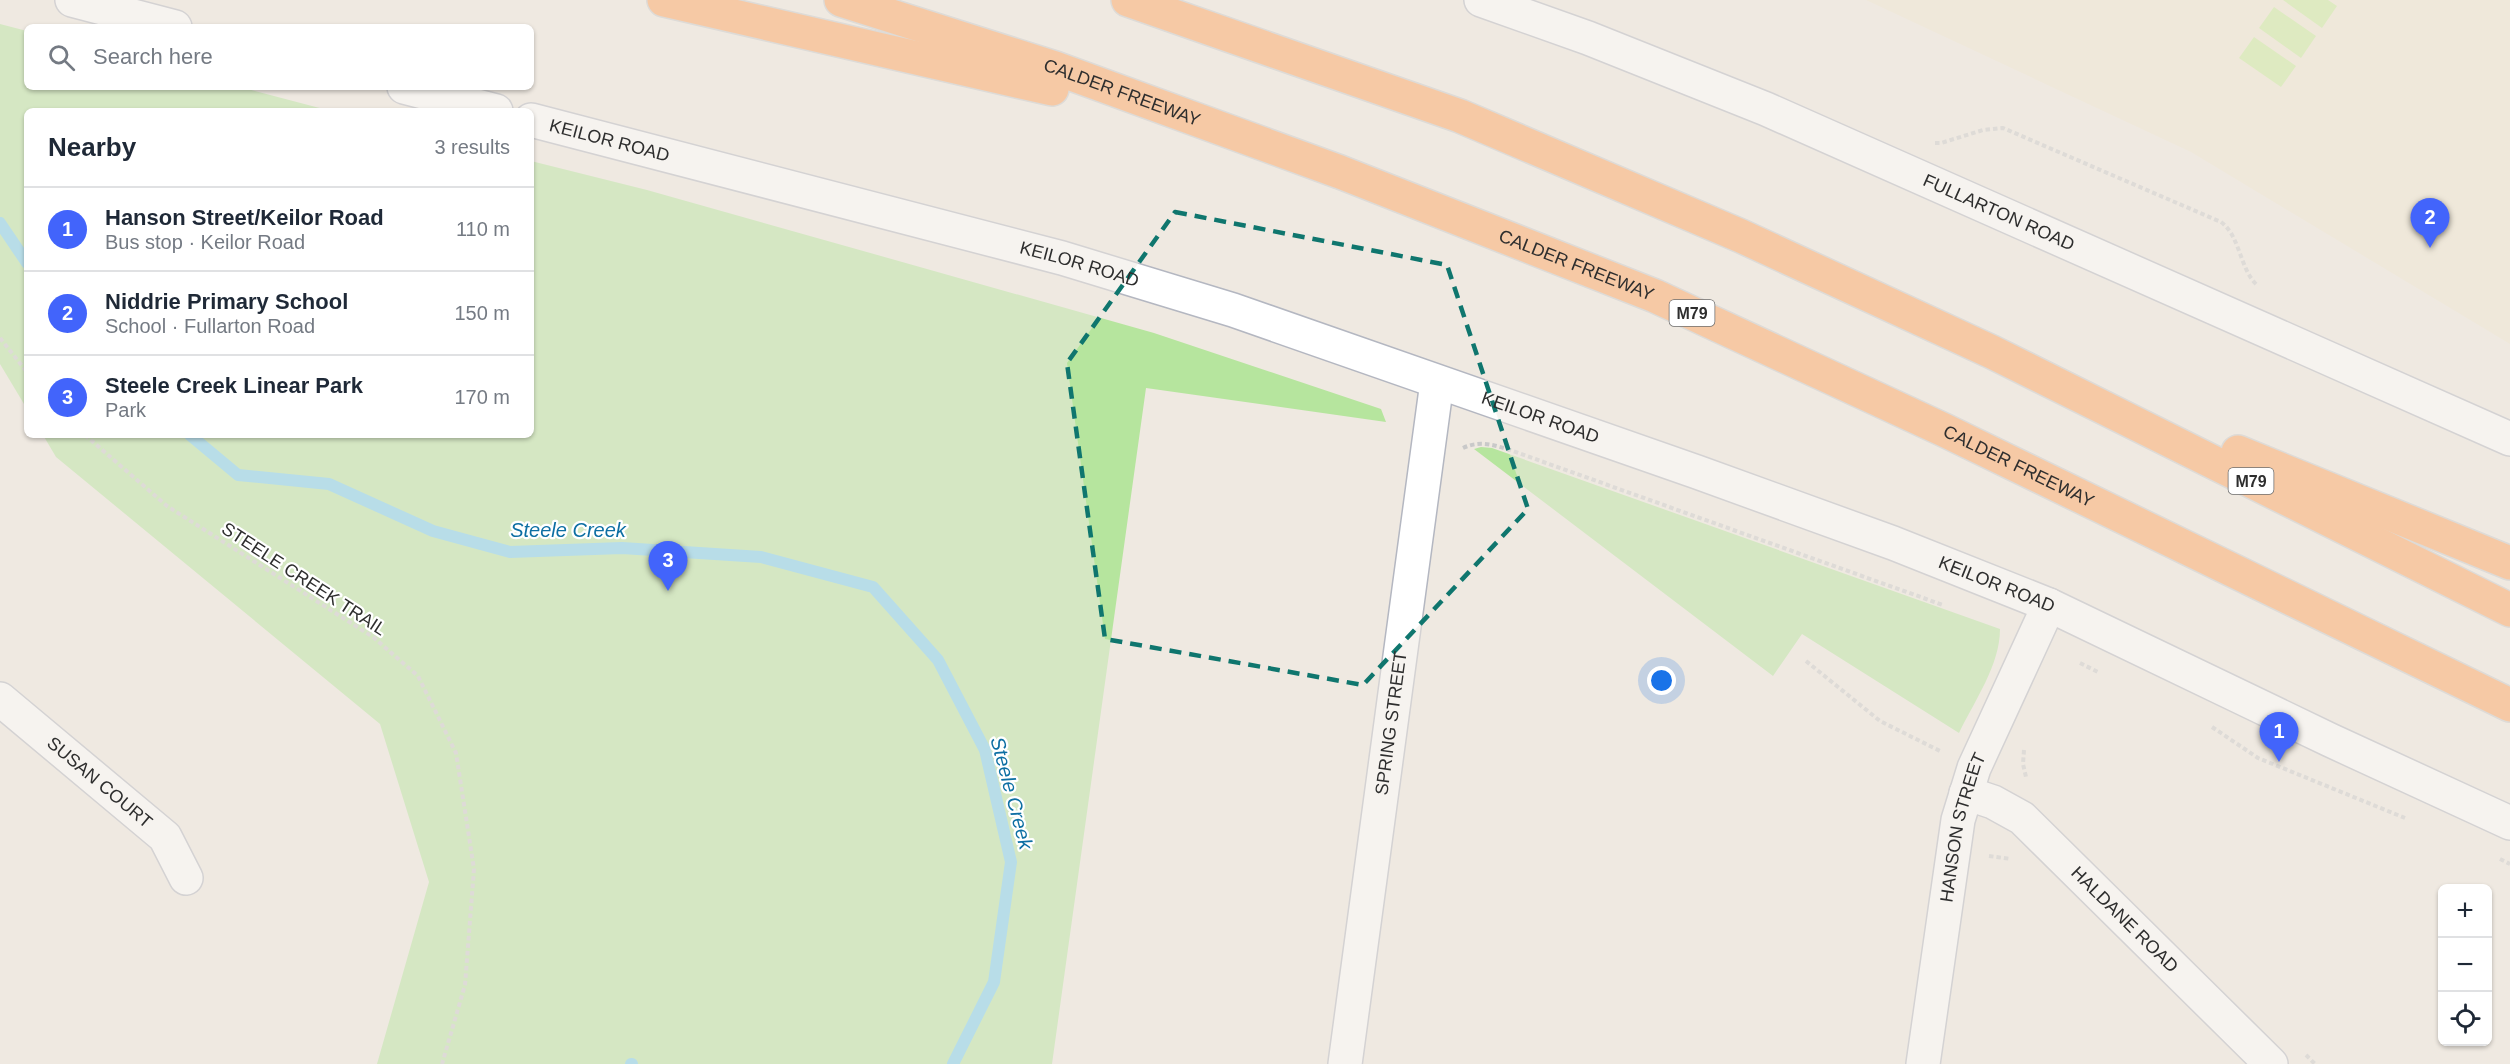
<!DOCTYPE html>
<meta charset="utf-8">
<style>
body{margin:0;font-family:Arial,sans-serif;background:#f2f2f3;color:#1f2937}
.controls{position:absolute;right:18px;bottom:18px;display:grid;overflow:hidden;border-radius:9px;box-shadow:0 2px 4px #0004}
.controls button{width:54px;height:54px;display:grid;place-items:center;padding:0;border:0;border-bottom:2px solid #e0e1e3;background:#fff;color:#1f2937;font:30px sans-serif}
.you{position:absolute;left:1662px;top:681px;width:21px;height:21px;margin:-15px;border:4px solid #fff;border-radius:50%;background:#1a73e8;box-shadow:0 0 0 9px #1a73e833}
.badge{display:grid;place-items:center;width:39px;height:39px;border-radius:50%;background:#4264fb;color:#fff;font-size:20px;font-weight:700}
.pin{position:absolute;translate:-50% -50px;filter:drop-shadow(0 2px 3px #0008)}
.pin::after{content:'';position:absolute;top:32px;width:21px;height:18px;background:inherit;clip-path:polygon(0 0,100% 0,50% 100%)}
.list{margin:0;padding:0;list-style:none}
h2{display:flex;justify-content:space-between;align-items:center;height:78px;margin:0;padding:0 24px;font-size:26px}
h2 small{font-size:20px;font-weight:400;color:#747a83}
.list li{display:grid;grid-template-columns:39px 1fr auto;gap:18px;align-items:center;box-sizing:border-box;height:84px;padding:0 24px;border-top:2px solid #e0e1e3}
.list b{display:block;font-size:22px;white-space:nowrap}
.list p{margin:0;font-size:20px;white-space:nowrap;color:#747a83}
.list em{font-size:20px;font-style:normal;color:#747a83}
.icon{flex:none;width:33px;height:33px;fill:none;stroke:currentColor;stroke-width:2;stroke-linecap:round;stroke-linejoin:round}
.map{position:relative;flex:none;width:2510px;height:1064px;overflow:hidden}
.search{position:absolute;background:#fff;box-shadow:0 2px 4px #0004;left:24px;top:24px;width:510px;height:66px;display:flex;align-items:center;gap:15px;box-sizing:border-box;padding:0 21px;border-radius:9px;color:#747a83;font-size:22px}
.panel{position:absolute;background:#fff;box-shadow:0 2px 4px #0004;left:24px;top:108px;width:510px;height:330px;border-radius:9px}
.map>svg:first-child{display:block}
</style>
<div class="map">
<svg width="2510" height="1064" viewBox="0 0 2510 1064">
<rect width="100%" height="100%" fill="#efe9e1"/>
<path fill="#f0e6d1" d="M 1866,0 L 2510,0 L 2510,344 L 2191,152 Z"/>
<g fill="#b6e59e">
<path d="M 0,24 L 27,31 L 27,87 L 240,87 L 331,111 L 27,111 L 27,409 L 0,364 Z"/>
<path d="M 531,161 L 647,190 L 1154,333 L 1381,409 L 1386,422 L 1146,388 L 1052,1064 L 377,1064 L 429,882 L 380,724 L 56,457 L 43,435 L 531,435 Z"/>
<path d="M 1481,447 L 1492,448 L 2000,629 C 2000,665 1975,700 1959,733 L 1802,634 L 1773,676 L 1474,449 Z"/>
</g>
<g fill="#c9ec9a">
<path d="M 2283,0 L 2328,0 L 2337,6 L 2322,28 Z"/>
<path d="M 2274,7 L 2316,36 L 2301,58 L 2259,28 Z"/>
<path d="M 2254,37 L 2296,66 L 2281,87 L 2239,58 Z"/>
</g>
<g fill="none" stroke-linecap="round" stroke-linejoin="round">
<g stroke="#75cff0" stroke-width="12">
<path d="M 0,223 L 27,263"/>
<path d="M 190,435 L 238,475 L 329,484 L 433,531 L 510,552 L 622,548 L 761,557 L 873,587 L 938,660 L 985,750 L 1011,862 L 994,982 L 953,1064"/>
<path d="M 631,1064 L 632,1064"/>
</g>
<defs>
<g id="street">
<path id="s1" d="M 0,699 L 165,837 L 186,878"/>
<path id="s2" d="M 1966,793 L 1993,802 L 2022,818 L 2271,1064"/>
<path id="s3" d="M 1345,1064 L 1437,382"/>
<path id="s4" d="M 1923,1064 L 1958,820 L 1974,768 L 2049,605"/>
</g>
<g id="secondary">
<path d="M 72,0 L 175,27"/>
<path id="s5" d="M 1481,0 L 1588,38 L 1766,109 L 2510,439"/>
<path d="M 404,87 L 496,111"/>
<path id="s6" d="M 531,120 L 1062,258 L 1233,310 L 1697,472 L 1893,543 L 2049,605 L 2330,740 L 2510,823"/>
</g>
<g id="highway">
<path d="M 664,0 L 1052,89"/>
<path id="s7" d="M 841,0 L 1055,68 L 1340,172 L 1655,296 L 1944,430 L 2510,705"/>
<path d="M 1128,0 L 1460,116 L 1741,236 L 1992,352 L 2510,610"/>
<path d="M 2238,452 L 2510,563"/>
</g>
</defs>
<use href="#street" stroke="#b4b7c1" stroke-width="36"/>
<use href="#secondary" stroke="#b4b7c1" stroke-width="36"/>
<use href="#highway" stroke="#c9c9c9" stroke-width="36"/>
<g stroke="#c9c9c9" stroke-width="4" stroke-dasharray="4.5 3" stroke-linecap="butt">
<path d="M 1935,143 L 1941,143 L 1983,130 L 2003,128 L 2221,222 C 2241,237 2239,269 2258,286"/>
<path d="M 0,338 L 27,372"/>
<path d="M 85,435 L 167,506 L 373,637 L 418,676 L 456,753 L 474,869 L 465,985 L 442,1064"/>
<path d="M 1463,448 C 1480,440 1494,445 1510,450 L 1943,605"/>
<path d="M 1806,661 L 1880,721 L 1942,752"/>
<path d="M 2080,663 L 2100,673"/>
<path d="M 2212,727 L 2258,758 L 2405,818"/>
<path d="M 2024,750 L 2023,764 L 2026,777"/>
<path d="M 1989,856 L 2011,859"/>
<path d="M 2500,859 L 2510,864"/>
<path d="M 2306,1055 L 2315,1064"/>
</g>
<use href="#street" stroke="#fff" stroke-width="33"/>
<use href="#secondary" stroke="#fff" stroke-width="33"/>
<use href="#highway" stroke="#ffa35c" stroke-width="33"/>
</g>
<path d="M0 0H2510V1064H0ZM 1175,212 L 1447,265 L 1528,509 L 1363,685 L 1105,639 L 1067,363 Z" fill="#efe9e1" fill-opacity=".55" fill-rule="evenodd"/>
<path fill="none" stroke="#0f766e" stroke-width="4.5" stroke-dasharray="12 8" stroke-linejoin="round" d="M 1175,212 L 1447,265 L 1528,509 L 1363,685 L 1105,639 L 1067,363 Z"/>
<g text-anchor="middle" dominant-baseline="central" stroke-width="4.5" stroke-linejoin="round" paint-order="stroke">
<g fill="#fff" stroke="#6d6d6d" stroke-width="1.5">
<rect x="1669.5" y="300" width="45" height="26" rx="4.5"/>
<rect x="2228.5" y="468" width="45" height="26" rx="4.5"/>
</g>
<g font-size="16" font-weight="bold" fill="#2e2e2e">
<text x="1692" y="313">M79</text>
<text x="2251" y="481">M79</text>
</g>
<g font-size="18" fill="#2e2e2e" stroke="#fff">
<text stroke="none"><textPath href="#s7" startOffset="296">CALDER FREEWAY</textPath></text>
<text stroke="none"><textPath href="#s6" startOffset="81">KEILOR ROAD</textPath></text>
<text stroke="none"><textPath href="#s5" startOffset="560">FULLARTON ROAD</textPath></text>
<text stroke="none"><textPath href="#s6" startOffset="567">KEILOR ROAD</textPath></text>
<text stroke="none"><textPath href="#s7" startOffset="782">CALDER FREEWAY</textPath></text>
<text stroke="none"><textPath href="#s6" startOffset="1053">KEILOR ROAD</textPath></text>
<text stroke="none"><textPath href="#s7" startOffset="1268">CALDER FREEWAY</textPath></text>
<text transform="translate(304 579) rotate(33)">STEELE CREEK TRAIL</text>
<text stroke="none"><textPath href="#s6" startOffset="1539">KEILOR ROAD</textPath></text>
<text stroke="none"><textPath href="#s3" startOffset="344">SPRING STREET</textPath></text>
<text stroke="none"><textPath href="#s1" startOffset="130">SUSAN COURT</textPath></text>
<text stroke="none"><textPath href="#s4" startOffset="240">HANSON STREET</textPath></text>
<text stroke="none"><textPath href="#s2" startOffset="206">HALDANE ROAD</textPath></text>
</g>
<g font-size="20" font-style="italic" fill="#0d6fa3" stroke="#fff">
<text x="568" y="530">Steele Creek</text>
<text transform="translate(1012 793) rotate(75)">Steele Creek</text>
</g>
</g>
</svg>
<div class="controls">
<button>+</button>
<button>−</button>
<button><svg class="icon" aria-label="locate" viewBox="0 0 24 24"><circle cx="12" cy="12" r="6"/><path d="M12 2v4M12 18v4M2 12h4M18 12h4"/></svg></button>
</div>
<div class="you"></div>
<div class="pin badge" style="left:2279px;top:762px">1</div>
<div class="pin badge" style="left:2430px;top:248px">2</div>
<div class="pin badge" style="left:668px;top:591px">3</div>
<div class="search"><svg class="icon" aria-label="search" viewBox="0 0 24 24"><circle cx="10" cy="10" r="6"/><path d="M15 15l6 6"/></svg>Search here</div>
<section class="panel">
<h2>Nearby<small>3 results</small></h2>
<ul class="list">
<li><span class="badge">1</span><div><b>Hanson Street/Keilor Road</b><p>Bus stop · Keilor Road</p></div><em>110 m</em></li>
<li><span class="badge">2</span><div><b>Niddrie Primary School</b><p>School · Fullarton Road</p></div><em>150 m</em></li>
<li><span class="badge">3</span><div><b>Steele Creek Linear Park</b><p>Park</p></div><em>170 m</em></li>
</ul>
</section>
</div>
